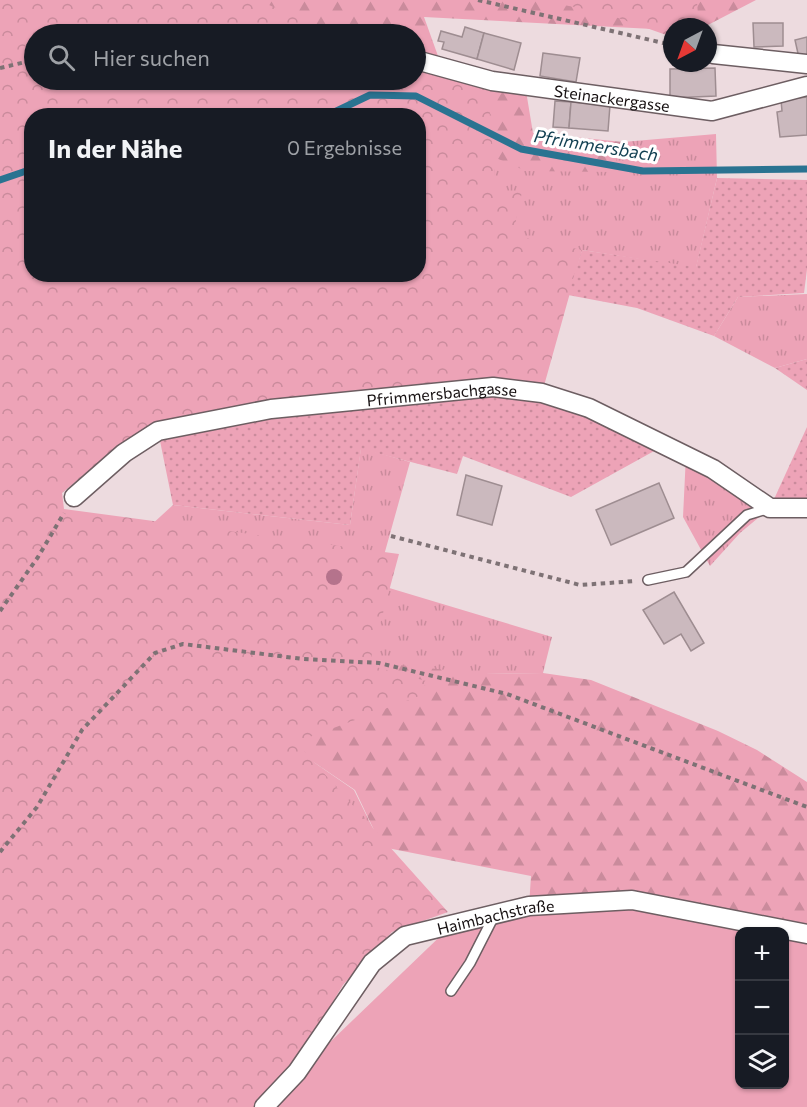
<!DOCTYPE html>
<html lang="de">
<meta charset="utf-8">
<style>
body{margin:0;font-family:Commissioner,sans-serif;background:#242831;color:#f1f3f6}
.controls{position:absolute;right:18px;bottom:18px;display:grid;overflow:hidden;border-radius:12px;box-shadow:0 2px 4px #0004}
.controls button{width:54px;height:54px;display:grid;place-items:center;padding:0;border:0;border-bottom:2px solid #363941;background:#171b24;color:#f1f3f6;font:30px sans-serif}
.compass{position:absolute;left:663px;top:18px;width:54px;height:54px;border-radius:50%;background:#171b24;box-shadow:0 2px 4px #0004;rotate:221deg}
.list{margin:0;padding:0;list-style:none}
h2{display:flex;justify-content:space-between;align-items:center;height:78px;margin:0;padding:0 24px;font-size:26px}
h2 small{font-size:20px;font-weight:400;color:#9ea1a6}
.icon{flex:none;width:33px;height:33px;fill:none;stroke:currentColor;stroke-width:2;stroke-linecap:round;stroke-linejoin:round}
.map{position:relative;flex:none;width:807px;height:1107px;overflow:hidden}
.search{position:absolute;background:#171b24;box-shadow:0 2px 4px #0004;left:24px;top:24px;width:402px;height:66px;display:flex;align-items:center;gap:15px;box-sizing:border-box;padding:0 21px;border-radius:33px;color:#9ea1a6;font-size:22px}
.panel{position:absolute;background:#171b24;box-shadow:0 2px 4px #0004;left:24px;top:108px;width:402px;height:174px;border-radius:24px}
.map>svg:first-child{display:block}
</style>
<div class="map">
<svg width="807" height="1107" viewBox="0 0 807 1107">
<defs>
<pattern id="grass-tufts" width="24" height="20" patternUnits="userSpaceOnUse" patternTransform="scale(1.5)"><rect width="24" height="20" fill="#eda3b7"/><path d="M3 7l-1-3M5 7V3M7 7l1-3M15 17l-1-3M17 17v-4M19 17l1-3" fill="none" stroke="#ca8b9c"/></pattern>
<pattern id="forest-firs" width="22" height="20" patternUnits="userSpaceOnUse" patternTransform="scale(1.5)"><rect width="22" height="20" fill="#eda3b7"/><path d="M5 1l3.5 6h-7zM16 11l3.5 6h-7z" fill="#ca8b9c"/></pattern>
<pattern id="park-crowns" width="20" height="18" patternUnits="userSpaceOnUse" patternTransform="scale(1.5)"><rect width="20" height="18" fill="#eda3b7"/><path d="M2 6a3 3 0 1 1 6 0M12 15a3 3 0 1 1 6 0" fill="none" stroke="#ca8b9c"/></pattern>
<pattern id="garden-dots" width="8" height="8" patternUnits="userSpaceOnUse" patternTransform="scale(1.5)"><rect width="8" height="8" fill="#eda3b7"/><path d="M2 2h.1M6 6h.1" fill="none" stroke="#ca8b9c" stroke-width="1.8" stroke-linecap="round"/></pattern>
</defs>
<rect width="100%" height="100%" fill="#eddbdf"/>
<g fill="url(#grass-tufts)">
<path d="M 419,125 L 611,172 L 623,142 L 716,134 L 717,178 L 696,268 L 582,250 L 568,295 L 418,274 Z"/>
<path d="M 807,294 L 807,359 L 775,368 L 714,336 L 738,297 Z"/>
<path d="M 361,448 L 410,462 L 376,584 L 552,637 L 543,673 L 485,674 L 312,761 L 354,790 L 382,847 L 353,865 L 138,537 L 173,505 L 350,525 Z"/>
<path d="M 686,455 L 770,508 L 740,533 L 710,566 L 683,517 Z"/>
</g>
<g fill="url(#forest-firs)">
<path d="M 0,0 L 756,0 L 704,27 L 672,27 L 672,30 L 424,17 L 438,56 L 526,91 L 533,133 L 623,142 L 612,172 L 526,171 L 419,125 L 416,34 L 34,34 Z"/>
<path d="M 399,665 L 485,674 L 543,673 L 591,680 L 718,731 L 757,750 L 807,782 L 807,927 L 529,906 L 531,876 L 382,847 L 355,790 L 312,761 L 255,738 L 318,686 Z"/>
</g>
<g fill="url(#park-crowns)" fill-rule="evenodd">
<path d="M 0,0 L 258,0 L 333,34 L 34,34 L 34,80 L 416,80 L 416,60 L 487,81 L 496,190 L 522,192 L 513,235 L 582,250 L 542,393 L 158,431 L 98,463 L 62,493 L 64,509 L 399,554 L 369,665 L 426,681 L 422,695 L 296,742 L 448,912 L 392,932 L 343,985 L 284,1083 L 259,1107 L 0,1107 ZM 32,116 L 418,116 L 418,274 L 32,274 Z"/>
<path d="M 537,0 L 711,0 L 697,2 L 699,27 L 672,27 L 672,37 L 601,12 Z"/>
</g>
<g fill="url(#garden-dots)">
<path d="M 717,178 L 807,180 L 807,269 L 804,293 L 738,297 L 714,336 L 637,308 L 568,295 L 582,250 L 696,267 Z"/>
<path d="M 807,359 L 807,390 L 775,368 Z"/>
<path d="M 542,393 L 665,445 L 571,497 L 463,456 L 457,474 L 361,449 L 350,525 L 173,505 L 158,431 L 271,409 Z"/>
<path d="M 807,427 L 807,499 L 770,508 Z"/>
</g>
<path fill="#eda3b7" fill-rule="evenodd" d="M 632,900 L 807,927 L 807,1107 L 271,1107 L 328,1044 L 453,924 ZM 740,932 L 784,932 L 784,1084 L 740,1084 Z"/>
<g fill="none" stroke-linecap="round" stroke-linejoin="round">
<g stroke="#2a7391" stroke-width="7">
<path d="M 326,116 L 370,95 L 416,96 L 521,149 L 643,171 L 807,169"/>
<path d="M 0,180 L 32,169"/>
</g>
</g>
<g fill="#cbb9be" stroke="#9e8d91" stroke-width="1.5">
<path d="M 753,23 L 783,23 L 783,46 L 754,47 Z"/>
<path d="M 465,27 L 484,33 L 477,59 L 442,49 L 444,42 L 438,41 L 441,31 L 462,37 Z"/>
<path d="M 484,33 L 521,43 L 514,70 L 477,59 Z"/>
<path d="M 807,37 L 807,56 L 799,58 L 795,40 Z"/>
<path d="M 543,53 L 580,58 L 576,82 L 540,76 Z"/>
<path d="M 715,68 L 716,96 L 670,98 L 670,69 Z"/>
<path d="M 807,97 L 807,135 L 780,137 L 777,112 L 782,111 L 781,100 Z"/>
<path d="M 555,101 L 571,102 L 569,128 L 553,127 Z"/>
<path d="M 571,102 L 610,105 L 608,131 L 569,128 Z"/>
<path d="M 466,475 L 502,486 L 492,525 L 457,515 Z"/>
<path d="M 659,483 L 674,518 L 611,545 L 596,510 Z"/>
<path d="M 674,592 L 704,643 L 691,651 L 681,634 L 664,644 L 643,610 Z"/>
</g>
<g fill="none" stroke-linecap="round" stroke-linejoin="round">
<defs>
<g id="lane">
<path d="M 648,580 L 686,572 L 747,515 L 770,508"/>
<path d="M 451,991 L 470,963 L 494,916"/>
</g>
<g id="street">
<path d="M 713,54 L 807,64"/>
<path id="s1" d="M 416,60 L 492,81 L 712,111 L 807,86"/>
<path id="s2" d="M 74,497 L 124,453 L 158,431 L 271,409 L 493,387 L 542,393 L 589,408 L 713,469 L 770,508 L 807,508"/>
<path id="s3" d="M 264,1107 L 297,1072 L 372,963 L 405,936 L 529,906 L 632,900 L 807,934"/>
</g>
</defs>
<use href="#lane" stroke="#6d5e62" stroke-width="12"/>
<use href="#street" stroke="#6d5e62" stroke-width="21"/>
<g stroke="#7e7275" stroke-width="4" stroke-dasharray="4.5 4.5" stroke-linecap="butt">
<path d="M 478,0 L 672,45"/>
<path d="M 0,68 L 34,60"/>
<path d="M 391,536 L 580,585 L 636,581"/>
<path d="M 0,611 L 38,557 L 64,513"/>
<path d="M 0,852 L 37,807 L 82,730 L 155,653 L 183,644 L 303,659 L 379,663 L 507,694 L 807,807"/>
</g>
<use href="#lane" stroke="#fff" stroke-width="9"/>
<use href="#street" stroke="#fff" stroke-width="18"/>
</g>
<circle fill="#b5738c" cx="334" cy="577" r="8"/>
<g text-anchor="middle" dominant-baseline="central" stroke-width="6" stroke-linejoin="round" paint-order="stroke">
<g font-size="16" fill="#161011" stroke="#fff">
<text stroke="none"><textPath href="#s1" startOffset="200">Steinackergasse</textPath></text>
<text stroke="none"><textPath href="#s2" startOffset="394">Pfrimmersbachgasse</textPath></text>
<text stroke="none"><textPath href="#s3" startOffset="316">Haimbachstraße</textPath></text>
</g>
<g font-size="18" font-style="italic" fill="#113f51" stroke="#fff">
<text transform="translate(596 145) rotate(9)">Pfrimmersbach</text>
</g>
</g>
</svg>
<div class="controls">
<button>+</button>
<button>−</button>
<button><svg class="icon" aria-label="layers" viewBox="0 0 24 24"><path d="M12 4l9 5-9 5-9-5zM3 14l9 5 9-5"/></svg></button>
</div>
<svg class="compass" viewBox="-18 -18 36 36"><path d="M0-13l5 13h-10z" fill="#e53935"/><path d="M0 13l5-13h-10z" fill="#9ea1a6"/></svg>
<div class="search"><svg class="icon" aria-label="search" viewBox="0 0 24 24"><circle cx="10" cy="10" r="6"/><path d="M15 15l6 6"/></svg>Hier suchen</div>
<section class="panel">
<h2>In der Nähe<small>0 Ergebnisse</small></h2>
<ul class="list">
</ul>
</section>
</div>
